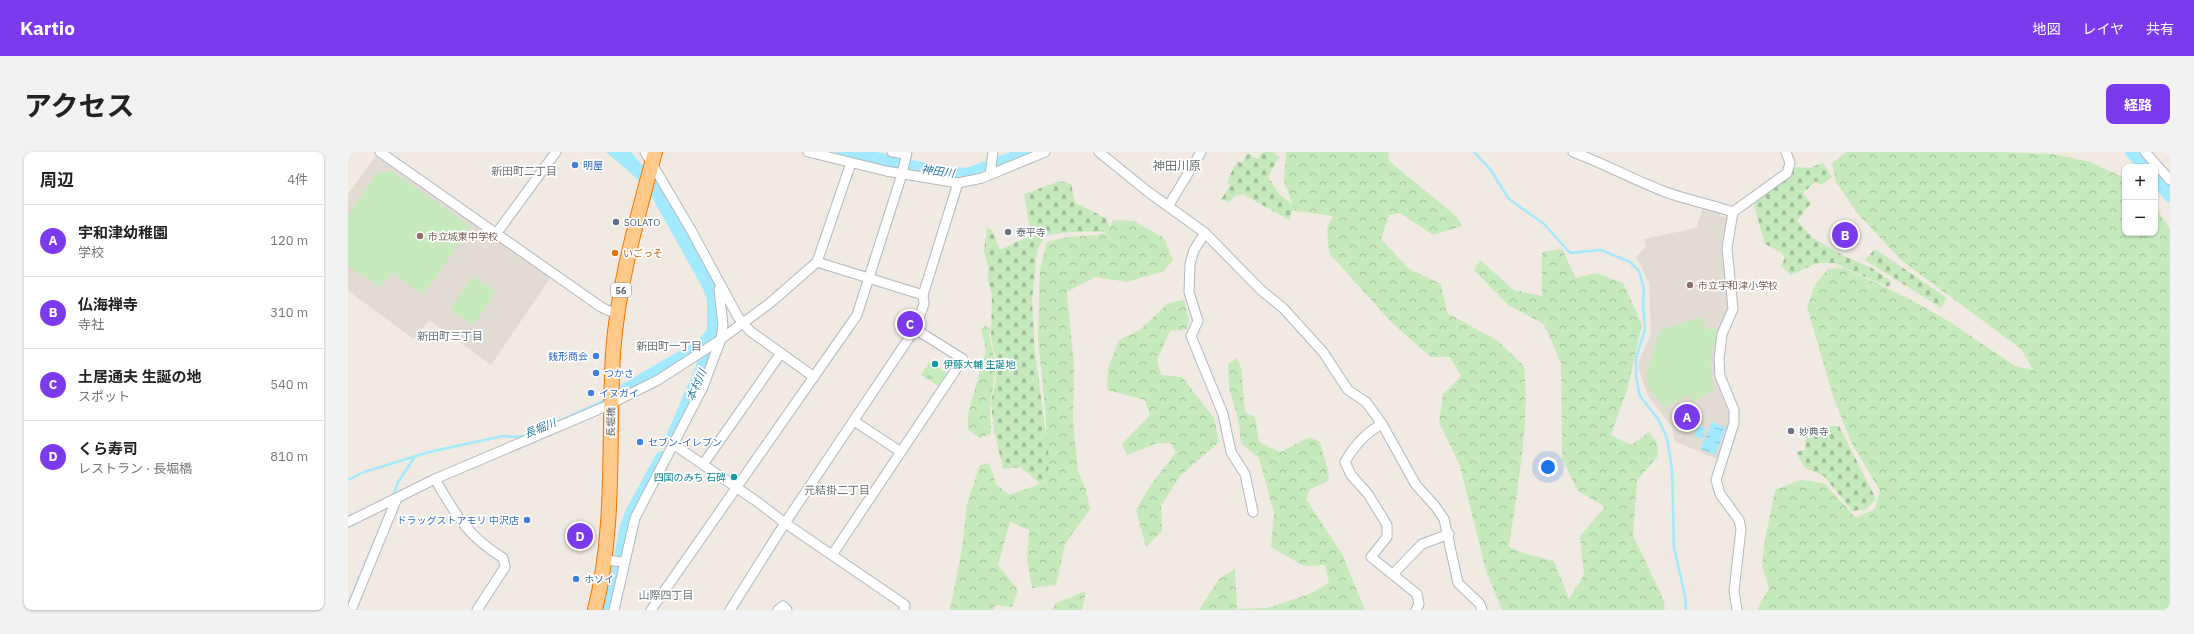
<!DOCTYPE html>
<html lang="ja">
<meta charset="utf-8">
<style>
body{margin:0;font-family:"IBM Plex Sans","Noto Sans JP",sans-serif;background:#f2f2f2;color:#222}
.controls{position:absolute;right:12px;top:12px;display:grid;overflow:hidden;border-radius:8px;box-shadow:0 1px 3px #0004}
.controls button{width:36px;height:36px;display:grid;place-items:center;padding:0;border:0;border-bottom:1px solid #e0e0e0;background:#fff;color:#222;font:20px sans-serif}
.you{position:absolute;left:1200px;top:315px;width:14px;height:14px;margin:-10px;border:3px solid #fff;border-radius:50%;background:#1a73e8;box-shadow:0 0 0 6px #1a73e833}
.badge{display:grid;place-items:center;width:26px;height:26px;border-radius:50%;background:#7c3aed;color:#fff;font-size:13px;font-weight:700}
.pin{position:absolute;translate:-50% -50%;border:2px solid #fff;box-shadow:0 1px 4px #0006}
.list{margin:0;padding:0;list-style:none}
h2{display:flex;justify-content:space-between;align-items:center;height:52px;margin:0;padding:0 16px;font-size:17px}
h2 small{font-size:13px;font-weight:400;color:#767676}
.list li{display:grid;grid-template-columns:26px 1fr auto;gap:12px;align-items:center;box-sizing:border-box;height:72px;padding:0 16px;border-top:1px solid #e0e0e0}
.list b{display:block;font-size:15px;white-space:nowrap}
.list p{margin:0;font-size:13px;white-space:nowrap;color:#767676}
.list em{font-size:13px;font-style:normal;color:#767676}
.map{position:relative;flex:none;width:1822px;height:458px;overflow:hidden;border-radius:8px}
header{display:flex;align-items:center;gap:24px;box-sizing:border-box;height:56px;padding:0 20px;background:#7c3aed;color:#fff}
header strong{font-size:19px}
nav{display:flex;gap:22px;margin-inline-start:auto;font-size:14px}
.intro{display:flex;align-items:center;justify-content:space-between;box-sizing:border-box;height:96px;padding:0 24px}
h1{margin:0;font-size:28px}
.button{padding:10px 18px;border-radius:8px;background:#7c3aed;color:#fff;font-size:14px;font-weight:700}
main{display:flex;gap:24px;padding:0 24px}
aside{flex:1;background:#fff;border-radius:8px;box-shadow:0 1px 3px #0004}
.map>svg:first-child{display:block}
</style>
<header>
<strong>Kartio</strong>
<nav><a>地図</a><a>レイヤ</a><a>共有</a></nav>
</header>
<div class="intro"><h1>アクセス</h1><a class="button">経路</a></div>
<main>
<aside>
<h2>周辺<small>4件</small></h2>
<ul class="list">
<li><span class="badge">A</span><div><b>宇和津幼稚園</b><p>学校</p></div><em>120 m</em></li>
<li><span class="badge">B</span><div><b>仏海禅寺</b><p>寺社</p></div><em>310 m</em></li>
<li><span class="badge">C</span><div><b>土居通夫 生誕の地</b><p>スポット</p></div><em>540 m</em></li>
<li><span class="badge">D</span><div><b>くら寿司</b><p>レストラン · 長堀橋</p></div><em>810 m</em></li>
</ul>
</aside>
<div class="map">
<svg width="1822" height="458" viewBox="0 0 1822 458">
<defs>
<pattern id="forest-crowns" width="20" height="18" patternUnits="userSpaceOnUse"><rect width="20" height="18" fill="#c6eabd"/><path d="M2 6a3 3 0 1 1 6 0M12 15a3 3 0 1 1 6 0" fill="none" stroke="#a4c19d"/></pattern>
<pattern id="cemetery-stones" width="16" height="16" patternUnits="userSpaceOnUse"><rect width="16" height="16" fill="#c6eabd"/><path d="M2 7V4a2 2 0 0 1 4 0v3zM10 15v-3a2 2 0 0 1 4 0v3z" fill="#a4c19d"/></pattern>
<pattern id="park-tufts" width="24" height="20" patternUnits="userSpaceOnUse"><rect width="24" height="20" fill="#c6eabd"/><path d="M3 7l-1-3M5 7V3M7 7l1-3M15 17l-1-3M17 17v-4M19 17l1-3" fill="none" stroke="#a4c19d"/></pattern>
<pattern id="water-ripples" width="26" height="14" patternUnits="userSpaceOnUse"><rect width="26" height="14" fill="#a3eaff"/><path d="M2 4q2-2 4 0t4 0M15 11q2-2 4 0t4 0" fill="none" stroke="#88c1d2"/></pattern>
</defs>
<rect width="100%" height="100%" fill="#f0eae3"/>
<g fill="#e2dbd4">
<path d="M 28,4 L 203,125 L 143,213 L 81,168 L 66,187 L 0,139 L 0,42 Z"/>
<path d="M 1356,54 L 1373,59 L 1372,64 L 1381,66 L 1374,87 L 1374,106 L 1383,154 L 1370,184 L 1366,210 L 1369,225 L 1383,259 L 1384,272 L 1371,308 L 1326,289 L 1324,275 L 1300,244 L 1291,218 L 1291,209 L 1303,181 L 1301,131 L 1288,104 L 1298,95 L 1296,87 L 1348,76 Z"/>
</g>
<g fill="#c6eabd">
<path d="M 44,19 L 123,74 L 75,143 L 44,121 L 32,135 L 0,114 L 0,63 L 29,21 Z"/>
<path d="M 125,124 L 148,140 L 125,173 L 102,158 Z"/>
<path d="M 1354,165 L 1357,178 L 1371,175 L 1362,208 L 1366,238 L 1345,250 L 1341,243 L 1316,255 L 1301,237 L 1298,223 L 1312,178 Z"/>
</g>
<g fill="url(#forest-crowns)">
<path d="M 938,0 L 1040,0 L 1041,9 L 1109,65 L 1114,74 L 1085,83 L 1052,61 L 1041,63 L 1033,87 L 1061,117 L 1093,132 L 1099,161 L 1150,189 L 1176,214 C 1182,274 1169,336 1161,395 L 1175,401 L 1206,409 L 1221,447 L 1236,423 L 1232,384 L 1257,355 L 1230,339 L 1214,307 L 1213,211 L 1196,172 L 1160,153 L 1126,118 L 1132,108 L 1166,138 L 1194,144 L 1194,100 L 1214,97 L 1228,126 L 1248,121 L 1275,131 L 1294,172 L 1280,235 L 1263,283 L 1283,293 L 1301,280 L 1309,291 L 1310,304 L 1289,329 L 1285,383 L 1316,449 L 1317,458 L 1154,458 L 1138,419 L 1112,314 L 1091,270 L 1095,242 L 1113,224 L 1102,205 L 1083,205 L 1043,170 L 981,101 L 979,76 L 985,64 L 947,59 L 936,29 Z"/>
<path d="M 1498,0 L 1651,0 L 1706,2 L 1742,10 L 1777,26 L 1777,81 L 1807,81 L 1807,55 L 1822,77 L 1822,458 L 1409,458 L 1421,436 L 1414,414 L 1417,387 L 1427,338 L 1452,328 L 1476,331 L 1508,366 L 1527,357 L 1532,339 L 1503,290 L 1485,244 L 1459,155 L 1467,133 L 1480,117 L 1496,116 L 1558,145 L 1602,170 L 1667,214 L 1685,218 L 1673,197 L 1554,109 L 1510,62 L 1488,30 L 1484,11 Z"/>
<path d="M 765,68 L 786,69 L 816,86 L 825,108 L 816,119 L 779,130 L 747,125 L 719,140 L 726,214 L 725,270 L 730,319 L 738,338 L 742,357 L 717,392 L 708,433 L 684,436 L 679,407 L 681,378 L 662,370 L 650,413 L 670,438 L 664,455 L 648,453 L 645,458 L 602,458 L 614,396 L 619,352 L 632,313 L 641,311 L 648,332 L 661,343 L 698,330 L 698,267 L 690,186 L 692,117 L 699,90 L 719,85 L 748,83 L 760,80 Z"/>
<path d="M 836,148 L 841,168 L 839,177 L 822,179 L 809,208 L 813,223 L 834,225 L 866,266 L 871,290 L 832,324 L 813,354 L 814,379 L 798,395 L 788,358 L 802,334 L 828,300 L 822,291 L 810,291 L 779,303 L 774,292 L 802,263 L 797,248 L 759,238 L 760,216 L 771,188 L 793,177 L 820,151 Z"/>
<path d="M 637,174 L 643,176 L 641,183 L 647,208 L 647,222 L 642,254 L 643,282 L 631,286 L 620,277 L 620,262 L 638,198 L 633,177 Z"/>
<path d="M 889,206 L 893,216 L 897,260 L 907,265 L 911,290 L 932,300 L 962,285 L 972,290 L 981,323 L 979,330 L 962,337 L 958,347 L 994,402 L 1017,458 L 851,458 L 871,427 L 887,417 L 889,457 L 920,456 L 961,442 L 981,431 L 977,413 L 956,414 L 923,395 L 926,361 L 911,306 L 893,292 L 891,271 L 881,236 L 880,212 Z"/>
<path d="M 738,439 L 734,458 L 704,458 L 708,451 Z"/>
</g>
<g fill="url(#cemetery-stones)">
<path d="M 915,0 L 925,0 L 931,5 L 920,25 L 931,42 L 947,54 L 941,68 L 895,42 L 888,43 L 881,50 L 873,48 L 882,33 L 879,30 L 889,9 L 894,11 L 900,1 L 909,7 Z"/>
<path d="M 1475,11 L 1484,25 L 1473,33 L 1468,29 L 1455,41 L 1463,51 L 1449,69 L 1465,86 L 1492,102 L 1524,116 L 1544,130 L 1540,135 L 1486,111 L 1469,111 L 1443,123 L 1433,114 L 1437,106 L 1434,101 L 1417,92 L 1405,50 L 1448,15 L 1461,16 Z"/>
<path d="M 712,29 L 723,32 L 727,50 L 759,67 L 763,80 C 742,79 718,79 697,84 L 689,98 L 684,149 L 687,201 L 701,305 L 700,328 L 692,332 L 673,315 L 655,317 L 646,278 L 643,250 L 648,228 L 648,207 L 643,186 L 644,143 L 640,129 L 640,115 L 636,99 L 639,76 L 644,78 L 652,98 L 683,83 L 676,42 Z"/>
<path d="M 1527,97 L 1599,146 L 1593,156 L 1517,108 Z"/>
<path d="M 1468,274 L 1491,274 L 1528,347 L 1517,358 L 1504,359 L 1476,324 L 1457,316 L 1448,300 L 1457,298 L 1458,282 L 1467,282 Z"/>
</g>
<path fill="url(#park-tufts)" d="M 581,210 L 602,223 L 594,236 L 573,223 Z"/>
<g fill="url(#water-ripples)">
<path d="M 258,0 L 283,0 L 291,10 L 282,20 Z"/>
<path d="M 1364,270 L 1378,276 L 1367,303 L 1352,297 Z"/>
<path d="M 1350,273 L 1358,276 L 1354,287 L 1346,284 Z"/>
</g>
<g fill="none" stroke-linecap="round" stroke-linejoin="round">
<g stroke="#a3eaff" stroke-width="2.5">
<path d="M 1126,0 L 1142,17 L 1161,47 L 1196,72 L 1222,101 L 1253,98 L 1282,110 L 1291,119 L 1296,137 L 1295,152 L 1297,178 L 1288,206 L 1288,225 L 1292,244 L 1310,267 L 1319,286 L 1324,317 L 1326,395 L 1337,444 L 1338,458"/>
<path d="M 183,282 L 258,248"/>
<path d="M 0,328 L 16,320 L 81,300 L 155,284 L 164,285 L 178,284"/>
<path d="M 46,342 L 50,330 L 66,306"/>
<path d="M 0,453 L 41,355"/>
</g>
<g stroke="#a3eaff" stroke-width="14">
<path d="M 269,0 L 292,20 L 309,40 L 360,131 L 366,146 L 366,183 L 364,194 L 324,288"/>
<path d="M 495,0 L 592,21 L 619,23 L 683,0"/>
<path d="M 1784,0 L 1799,15"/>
<path d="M 1807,25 L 1822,43"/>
<path d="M 273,241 L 355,193 L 366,180"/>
<path d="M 262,458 L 278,378 L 284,361 L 314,306"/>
</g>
<defs>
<g id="minor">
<path d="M 32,0 L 253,155 L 268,162"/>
<path d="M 297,0 L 343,78 L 390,165 L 402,179 L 466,225"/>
<path d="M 460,0 L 538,19 L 610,31 L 634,26 L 697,0"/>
<path d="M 544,0 L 558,2"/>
<path d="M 751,0 L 799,39 L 857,81 L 913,138 L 936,157 L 975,200 L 1000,238 L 1018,250 L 1034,272 L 1068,333 L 1087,354 L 1096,367 L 1110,431 L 1132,452 L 1134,458"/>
<path d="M 1225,0 C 1255,11 1284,27 1315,39 C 1338,48 1362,52 1385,60"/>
<path d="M 1797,0 L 1822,28"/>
<path d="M 642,22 L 645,0"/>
<path d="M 821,53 L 853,0"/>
<path d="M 857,81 L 846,98 L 842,112 L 841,140 L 850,169 L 843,184 L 875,262 L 883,300 L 897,322 L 905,360"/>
<path d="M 148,82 L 208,0"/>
<path d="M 469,110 L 575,143"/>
<path d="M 506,269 L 553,300"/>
<path d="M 1034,272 C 1019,280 1006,294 997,310 L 1003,323 L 1020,342 L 1039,373 L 1039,385 L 1023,405 L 1069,442 L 1071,452 L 1068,458"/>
<path d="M 325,292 L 411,351 L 437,371 L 557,453 L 556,458"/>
<path d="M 356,311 L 433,201"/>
<path d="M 87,327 L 254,256 L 310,228 L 369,190 L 422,151 L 469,110 L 503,11"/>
<path d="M 0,370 L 87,327 C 108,363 118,383 155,406 L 157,415 L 129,458"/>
<path d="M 484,403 L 615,207 L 567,177"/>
<path d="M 257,408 L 276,410"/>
<path d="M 1045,422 L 1074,392 L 1101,382"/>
<path d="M 3,458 L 49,346"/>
<path d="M 266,458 L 287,366 L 355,235 L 373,187 L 375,173 L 371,138 L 373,134"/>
<path d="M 303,458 L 509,163 L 554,22 L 559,0"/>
<path d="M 382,458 L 437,371 L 567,177 L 576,152 L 575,143 L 610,31"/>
<path d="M 430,458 L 435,454 L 439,458"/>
<path d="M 1389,458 L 1386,439 L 1393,377 L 1391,368 L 1372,342 L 1368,328 L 1386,271 L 1386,258 L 1372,224 L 1371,207 L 1374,182 L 1385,157 L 1379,96 L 1385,60 L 1439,21 L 1442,11 L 1438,0"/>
</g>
<path id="highway" d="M 247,458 C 268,374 260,287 265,201 C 270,132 289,67 307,0"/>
</defs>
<use href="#minor" stroke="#b4b8bc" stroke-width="11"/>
<use href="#highway" stroke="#f27500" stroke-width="16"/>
<use href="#minor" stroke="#fff" stroke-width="9"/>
<use href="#highway" stroke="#ffc98a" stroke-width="14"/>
</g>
<g fill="#3f7fe0" stroke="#fff" stroke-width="1.5">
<circle cx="227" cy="13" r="4"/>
<circle cx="248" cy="204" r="4"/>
<circle cx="248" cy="221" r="4"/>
<circle cx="243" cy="241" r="4"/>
<circle cx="292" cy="290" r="4"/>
<circle cx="179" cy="368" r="4"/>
<circle cx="228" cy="427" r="4"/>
</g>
<circle fill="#5c6f8a" stroke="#fff" stroke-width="1.5" cx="268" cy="70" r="4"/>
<g fill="#6b7280" stroke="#fff" stroke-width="1.5">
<circle cx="660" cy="80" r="4"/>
<circle cx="1443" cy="279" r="4"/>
</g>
<g fill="#8d6e63" stroke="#fff" stroke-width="1.5">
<circle cx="72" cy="84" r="4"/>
<circle cx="1342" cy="133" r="4"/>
</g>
<circle fill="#e8710a" stroke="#fff" stroke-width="1.5" cx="267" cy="101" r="4"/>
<g fill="#0f9aa8" stroke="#fff" stroke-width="1.5">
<circle cx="587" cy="212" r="4"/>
<circle cx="386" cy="325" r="4"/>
</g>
<g text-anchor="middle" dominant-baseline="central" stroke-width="3.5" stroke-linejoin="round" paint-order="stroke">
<rect fill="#fff" stroke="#8c9193" stroke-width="1" x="263" y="131" width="20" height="14" rx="3"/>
<g font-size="9" font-weight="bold" fill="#5b6265">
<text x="273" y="138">56</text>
</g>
<g font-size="10" fill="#366cbe" stroke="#fff" text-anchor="start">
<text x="235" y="13">明屋</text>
<text x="240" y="204" text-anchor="end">銭形商会</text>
<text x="256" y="221">つかさ</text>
<text x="251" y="241">イヌガイ</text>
<text x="300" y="290">セブン-イレブン</text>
<text x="171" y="368" text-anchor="end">ドラッグストアモリ 中沢店</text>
<text x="236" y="427">ホソイ</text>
</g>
<g font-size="10" fill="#4e5e75" stroke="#fff" text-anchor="start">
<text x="276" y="70">SOLATO</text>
</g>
<g font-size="10" fill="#5b616d" stroke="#fff" text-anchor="start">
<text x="668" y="80">泰平寺</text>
<text x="1451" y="279">妙典寺</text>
</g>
<g font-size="10" fill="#785e54" stroke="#fff" text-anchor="start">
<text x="80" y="84">市立城東中学校</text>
<text x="1350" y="133">市立宇和津小学校</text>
</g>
<g font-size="10" fill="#c56008" stroke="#fff" text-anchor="start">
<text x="275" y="101">いごっそ</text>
</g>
<g font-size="10" fill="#0d838f" stroke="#fff" text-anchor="start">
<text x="595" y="212">伊藤大輔 生誕地</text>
<text x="378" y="325" text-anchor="end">四国のみち 石碑</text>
</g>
<g font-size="10" fill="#5b6265" stroke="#fff">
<text transform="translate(263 270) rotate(-89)">長堀橋</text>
</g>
<g font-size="11" fill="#6c7477" stroke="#fff">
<text x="176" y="19">新田町二丁目</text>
<text x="102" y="184">新田町三丁目</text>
<text x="321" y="194">新田町一丁目</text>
<text x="489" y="338">元結掛二丁目</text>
<text x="318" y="443">山際四丁目</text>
</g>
<g font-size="11" font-style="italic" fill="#2f7da0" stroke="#fff">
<text transform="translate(590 19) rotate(8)">神田川</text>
<text transform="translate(348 233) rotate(-66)">本村川</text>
<text transform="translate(192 276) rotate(-22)">長堀川</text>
</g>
<g font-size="12" fill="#6c7477" stroke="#fff">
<text x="829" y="13">神田川原</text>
</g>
</g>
</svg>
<div class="controls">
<button>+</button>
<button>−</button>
</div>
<div class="you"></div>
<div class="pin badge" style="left:1339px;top:265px">A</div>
<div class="pin badge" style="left:1497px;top:83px">B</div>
<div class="pin badge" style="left:562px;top:172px">C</div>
<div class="pin badge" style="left:232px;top:384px">D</div>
</div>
</main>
